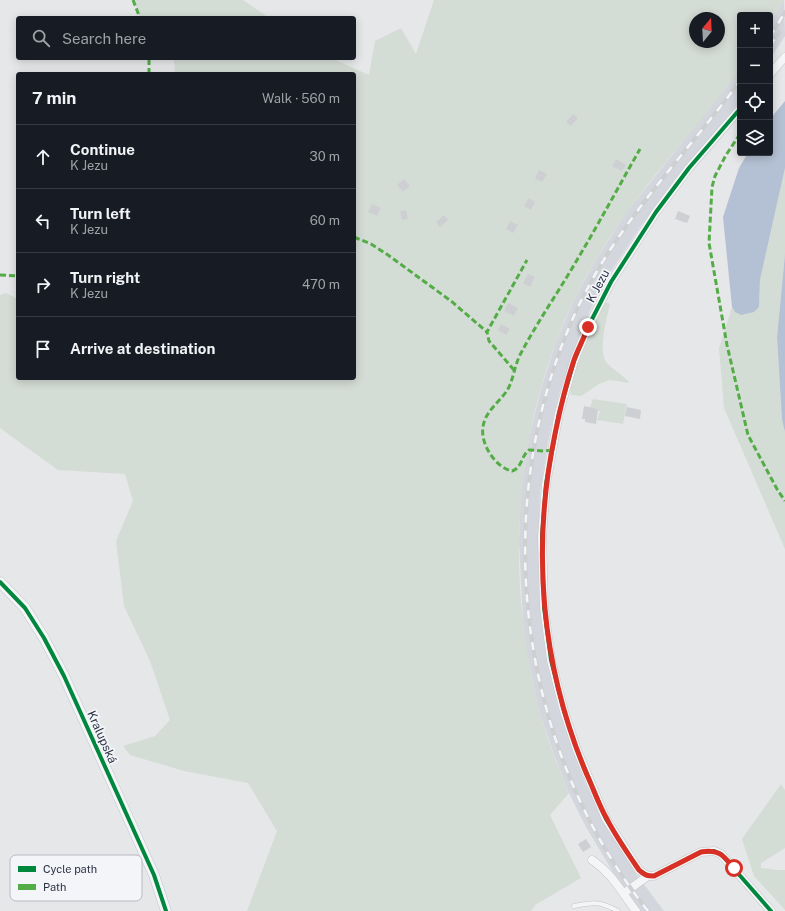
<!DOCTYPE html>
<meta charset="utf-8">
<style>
body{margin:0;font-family:"Public Sans",sans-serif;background:#242831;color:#f1f3f6}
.controls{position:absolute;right:12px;top:12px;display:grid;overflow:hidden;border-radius:4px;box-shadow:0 2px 10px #0003}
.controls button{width:36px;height:36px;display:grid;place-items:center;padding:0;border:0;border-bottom:1px solid #363941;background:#171b24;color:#f1f3f6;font:20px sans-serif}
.compass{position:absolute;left:689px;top:12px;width:36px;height:36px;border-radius:50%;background:#171b24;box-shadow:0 2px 10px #0003;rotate:18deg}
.stop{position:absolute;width:12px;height:12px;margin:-9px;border:3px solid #d93025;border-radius:50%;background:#fff}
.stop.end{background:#d93025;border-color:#fff;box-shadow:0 1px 4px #0008}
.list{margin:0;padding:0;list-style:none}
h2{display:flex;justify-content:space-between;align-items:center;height:52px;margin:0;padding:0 16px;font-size:17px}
h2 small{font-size:13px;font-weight:400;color:#9ea1a6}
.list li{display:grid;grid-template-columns:26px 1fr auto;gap:12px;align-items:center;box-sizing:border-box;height:64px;padding:0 16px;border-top:1px solid #363941}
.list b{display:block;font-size:15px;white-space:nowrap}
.list p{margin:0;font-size:13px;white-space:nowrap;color:#9ea1a6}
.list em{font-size:13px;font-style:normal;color:#9ea1a6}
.icon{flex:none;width:22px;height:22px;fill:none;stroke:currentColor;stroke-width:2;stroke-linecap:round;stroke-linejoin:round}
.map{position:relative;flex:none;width:785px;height:911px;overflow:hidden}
.search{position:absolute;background:#171b24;box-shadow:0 2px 10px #0003;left:16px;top:16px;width:340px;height:44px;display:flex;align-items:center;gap:10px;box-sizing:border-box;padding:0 14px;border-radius:4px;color:#9ea1a6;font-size:15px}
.panel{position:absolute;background:#171b24;box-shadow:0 2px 10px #0003;left:16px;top:72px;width:340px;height:308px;border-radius:4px}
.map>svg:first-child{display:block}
</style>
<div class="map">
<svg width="785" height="911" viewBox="0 0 785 911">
<rect width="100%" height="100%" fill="#e5e7e9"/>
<g fill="#d3d6dc">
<path d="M 784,0 L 785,36 L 770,59 L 770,24 Z"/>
<path d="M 740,70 L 740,101 L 671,186 L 642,224 L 610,273 L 592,306 L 574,349 L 559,394 L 548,442 L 540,493 L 538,541 L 539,591 L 546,651 L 558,706 L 571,746 L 586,785 L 603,818 L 636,874 L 664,911 L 640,911 L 620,884 L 586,827 L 569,793 L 553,752 L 539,711 L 527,654 L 523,623 L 519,541 L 521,491 L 529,438 L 541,389 L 556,342 L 575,298 L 594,263 L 626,213 Z"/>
</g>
<g fill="#d4ddd5" fill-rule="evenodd">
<path d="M 134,0 L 243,0 L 269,18 L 140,18 Z"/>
<path d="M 434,0 L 784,0 L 770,24 L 770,15 L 740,15 C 740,25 742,64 740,70 C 738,74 734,77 732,80 C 724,91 716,101 708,111 C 681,145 651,178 626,214 C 607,240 590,268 575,298 C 514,424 504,573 539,709 C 546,738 558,766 569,793 L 550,815 L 581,878 L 535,905 L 531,911 L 247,911 L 277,831 L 248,783 L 184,771 L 130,755 L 123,746 L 155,736 L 170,720 L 150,661 L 124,606 L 116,541 L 133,501 L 125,474 L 58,470 L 0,428 L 0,295 L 6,293 L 18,299 L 18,378 L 354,378 L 354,74 L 175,74 L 174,58 L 331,58 L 369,75 L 375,41 L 401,28 L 416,54 ZM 695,18 L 719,18 L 719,42 L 695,42 Z"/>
<path d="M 785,168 L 785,254 L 777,337 L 782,420 L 785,432 L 785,549 L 724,408 L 719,348 L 732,307 L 735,312 L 759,307 L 760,280 Z"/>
<path d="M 605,302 L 610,304 C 607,317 598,350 606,362 C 609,366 623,376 627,380 L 629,383 L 610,380 L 599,384 L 581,396 L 571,395 C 566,373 595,323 605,302 Z"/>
<path d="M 593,399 L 627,404 L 623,424 L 597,420 L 600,411 L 598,411 L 598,409 L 590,408 Z"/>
<path d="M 781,784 L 785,790 L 785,848 L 761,863 L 761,868 L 778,870 L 785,870 L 785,910 L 754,876 L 742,839 Z"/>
</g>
<g fill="#b4c1d4">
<path d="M 785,101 L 785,168 L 760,280 L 759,307 L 754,312 L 741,315 L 735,312 L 732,307 L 723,217 L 739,168 L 748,153 L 770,153 L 770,119 Z"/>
<path d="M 785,254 L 785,432 L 782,420 L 777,337 Z"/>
</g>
<g fill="#cdcfd2">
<path d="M 573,114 L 578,118 L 571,126 L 566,122 Z"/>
<path d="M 616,159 L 626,165 L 622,171 L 612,166 Z"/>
<path d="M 539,170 L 547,174 L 542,182 L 535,178 Z"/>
<path d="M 404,179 L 410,186 L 403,192 L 397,185 Z"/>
<path d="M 529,198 L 535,202 L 531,210 L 524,206 Z"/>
<path d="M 372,204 L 381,208 L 377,216 L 368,212 Z"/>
<path d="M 406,210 L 408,219 L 402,220 L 400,211 Z"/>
<path d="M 678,211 L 690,216 L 687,223 L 675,219 Z"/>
<path d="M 444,215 L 448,220 L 440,227 L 436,222 Z"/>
<path d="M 510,221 L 518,225 L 513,233 L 506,229 Z"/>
<path d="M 528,274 L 535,277 L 530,287 L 523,283 Z"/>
<path d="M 508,303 L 518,308 L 514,316 L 504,311 Z"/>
<path d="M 501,324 L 510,329 L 506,335 L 498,330 Z"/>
<path d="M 584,406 L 598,409 L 596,424 L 585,422 L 585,419 L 582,419 Z"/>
<path d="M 627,407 L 641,410 L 640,419 L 625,416 Z"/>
<path d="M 586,839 L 591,847 L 583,852 L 578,844 Z"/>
</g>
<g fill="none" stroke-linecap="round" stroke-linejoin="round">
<defs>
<path id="service" d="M 574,906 C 594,902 599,901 618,911"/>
<g id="minor">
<path d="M 770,74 L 785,57"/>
<path d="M 740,109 L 689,168 L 656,212 L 611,282 L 588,327 L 574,361 L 559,413 L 546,484 L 542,537 L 544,607 L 551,660 L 564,711 L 577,750 L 606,819 L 639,870 L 648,876 L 654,876 L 701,852 L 714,851 L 721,854 L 771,911"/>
<path d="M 592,860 C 613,874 621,892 636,911"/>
<path d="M 624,893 L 648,876"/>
</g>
<path id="tertiary" d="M 0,582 L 25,608 L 44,638 L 64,676 L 154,875 L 166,911"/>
</defs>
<use href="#service" stroke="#c3c5c7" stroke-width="5"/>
<use href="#minor" stroke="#c3c5c7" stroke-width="9"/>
<use href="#tertiary" stroke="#c3c5c7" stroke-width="11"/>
<use href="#service" stroke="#f4f5f6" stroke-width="4"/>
<use href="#minor" stroke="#f4f5f6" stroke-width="8"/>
<use href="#tertiary" stroke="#f4f5f6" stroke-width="10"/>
<defs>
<g id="rail">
<path d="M 770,37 L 785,12"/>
<path d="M 770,46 L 779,33"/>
<path d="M 648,911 C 513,742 487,495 581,301 C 621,219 686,154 740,81"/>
</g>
</defs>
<use href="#rail" stroke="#cecfd1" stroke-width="4"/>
<use href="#rail" stroke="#f3f5f8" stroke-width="2.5" stroke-dasharray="8" stroke-linecap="butt"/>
<g stroke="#54ac47" stroke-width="3" stroke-dasharray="6 3" stroke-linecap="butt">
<path d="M 133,0 L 140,18"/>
<path d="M 149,74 L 149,58"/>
<path d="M 740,134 L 726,155 L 715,176 L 712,187 L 709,243 L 727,345 L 748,435 L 777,489 L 785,501"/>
<path d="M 354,237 L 371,244 L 388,255 L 451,301 L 487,332"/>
<path d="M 0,275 L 18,276"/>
<path d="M 514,370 L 489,341 L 487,332 L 527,260"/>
<path d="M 552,450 L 545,451 L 529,450 C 521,456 522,468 512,471 C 496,468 480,444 483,427 C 485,410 502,401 509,387 C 514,376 515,364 521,353 C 538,321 559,291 577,260 C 599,223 619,186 640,149"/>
</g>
<defs>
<g id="cycleway">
<path d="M 740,109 L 689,168 L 656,212 L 611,282 L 588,327 L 574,361 L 559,413 L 546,484 L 542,537 L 544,607 L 551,660 L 564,711 L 577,750 L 606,819 L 639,870 L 648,876 L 654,876 L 701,852 L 714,851 L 721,854 L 771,911"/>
<path d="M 0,582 L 25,608 L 44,638 L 64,676 L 154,875 L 166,911"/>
</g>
</defs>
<use href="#cycleway" stroke="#f3f5f8" stroke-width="6"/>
<use href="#cycleway" stroke="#00873e" stroke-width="4"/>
</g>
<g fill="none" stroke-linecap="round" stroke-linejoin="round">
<path stroke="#d93025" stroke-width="5" d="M 588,327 C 584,338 578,349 574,360 C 566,384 560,409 555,434 C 531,549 541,666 587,775 C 594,790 599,806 607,819 C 616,837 628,854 639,870 C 644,875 647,876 654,876 L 701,852 C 719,849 723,855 734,868"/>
</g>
<g text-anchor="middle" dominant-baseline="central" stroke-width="3.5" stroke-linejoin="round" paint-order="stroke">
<g font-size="12" fill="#2b3244" stroke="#f3f5f8">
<text transform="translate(598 286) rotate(-62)">K Jezu</text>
<text transform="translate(102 737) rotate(66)">Kralupská</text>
</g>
</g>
<rect x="10" y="855" width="132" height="46" rx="6" fill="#f3f5f8" stroke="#b7bac2" stroke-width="1"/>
<rect x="18" y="866" width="18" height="6" fill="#00873e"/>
<rect x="18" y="884" width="18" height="6" fill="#54ac47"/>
<g font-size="11" fill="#2b3244">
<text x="43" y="873">Cycle path</text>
<text x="43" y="891">Path</text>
</g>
</svg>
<div class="controls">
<button>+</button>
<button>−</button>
<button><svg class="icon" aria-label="locate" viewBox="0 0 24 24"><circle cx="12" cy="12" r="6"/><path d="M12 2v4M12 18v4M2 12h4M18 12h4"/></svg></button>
<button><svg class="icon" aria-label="layers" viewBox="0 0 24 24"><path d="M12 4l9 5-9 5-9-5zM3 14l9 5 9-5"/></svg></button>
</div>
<svg class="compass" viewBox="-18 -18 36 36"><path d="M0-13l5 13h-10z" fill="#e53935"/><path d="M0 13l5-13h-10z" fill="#9ea1a6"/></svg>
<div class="stop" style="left:734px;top:868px"></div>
<div class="stop end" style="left:588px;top:327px"></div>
<div class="search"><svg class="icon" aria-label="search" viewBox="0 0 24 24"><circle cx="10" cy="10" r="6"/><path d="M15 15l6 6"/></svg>Search here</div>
<section class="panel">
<h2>7 min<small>Walk · 560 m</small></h2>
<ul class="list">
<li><svg class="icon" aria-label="ahead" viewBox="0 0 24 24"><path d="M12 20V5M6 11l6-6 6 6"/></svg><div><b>Continue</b><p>K Jezu</p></div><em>30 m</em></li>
<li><svg class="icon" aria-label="left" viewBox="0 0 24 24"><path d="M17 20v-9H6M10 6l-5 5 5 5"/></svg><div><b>Turn left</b><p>K Jezu</p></div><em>60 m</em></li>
<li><svg class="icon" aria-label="right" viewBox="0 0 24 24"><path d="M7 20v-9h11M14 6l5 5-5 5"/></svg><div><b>Turn right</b><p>K Jezu</p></div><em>470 m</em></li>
<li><svg class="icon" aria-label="arrive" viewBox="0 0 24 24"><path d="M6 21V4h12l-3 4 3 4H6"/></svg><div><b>Arrive at destination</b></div></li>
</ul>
</section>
</div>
